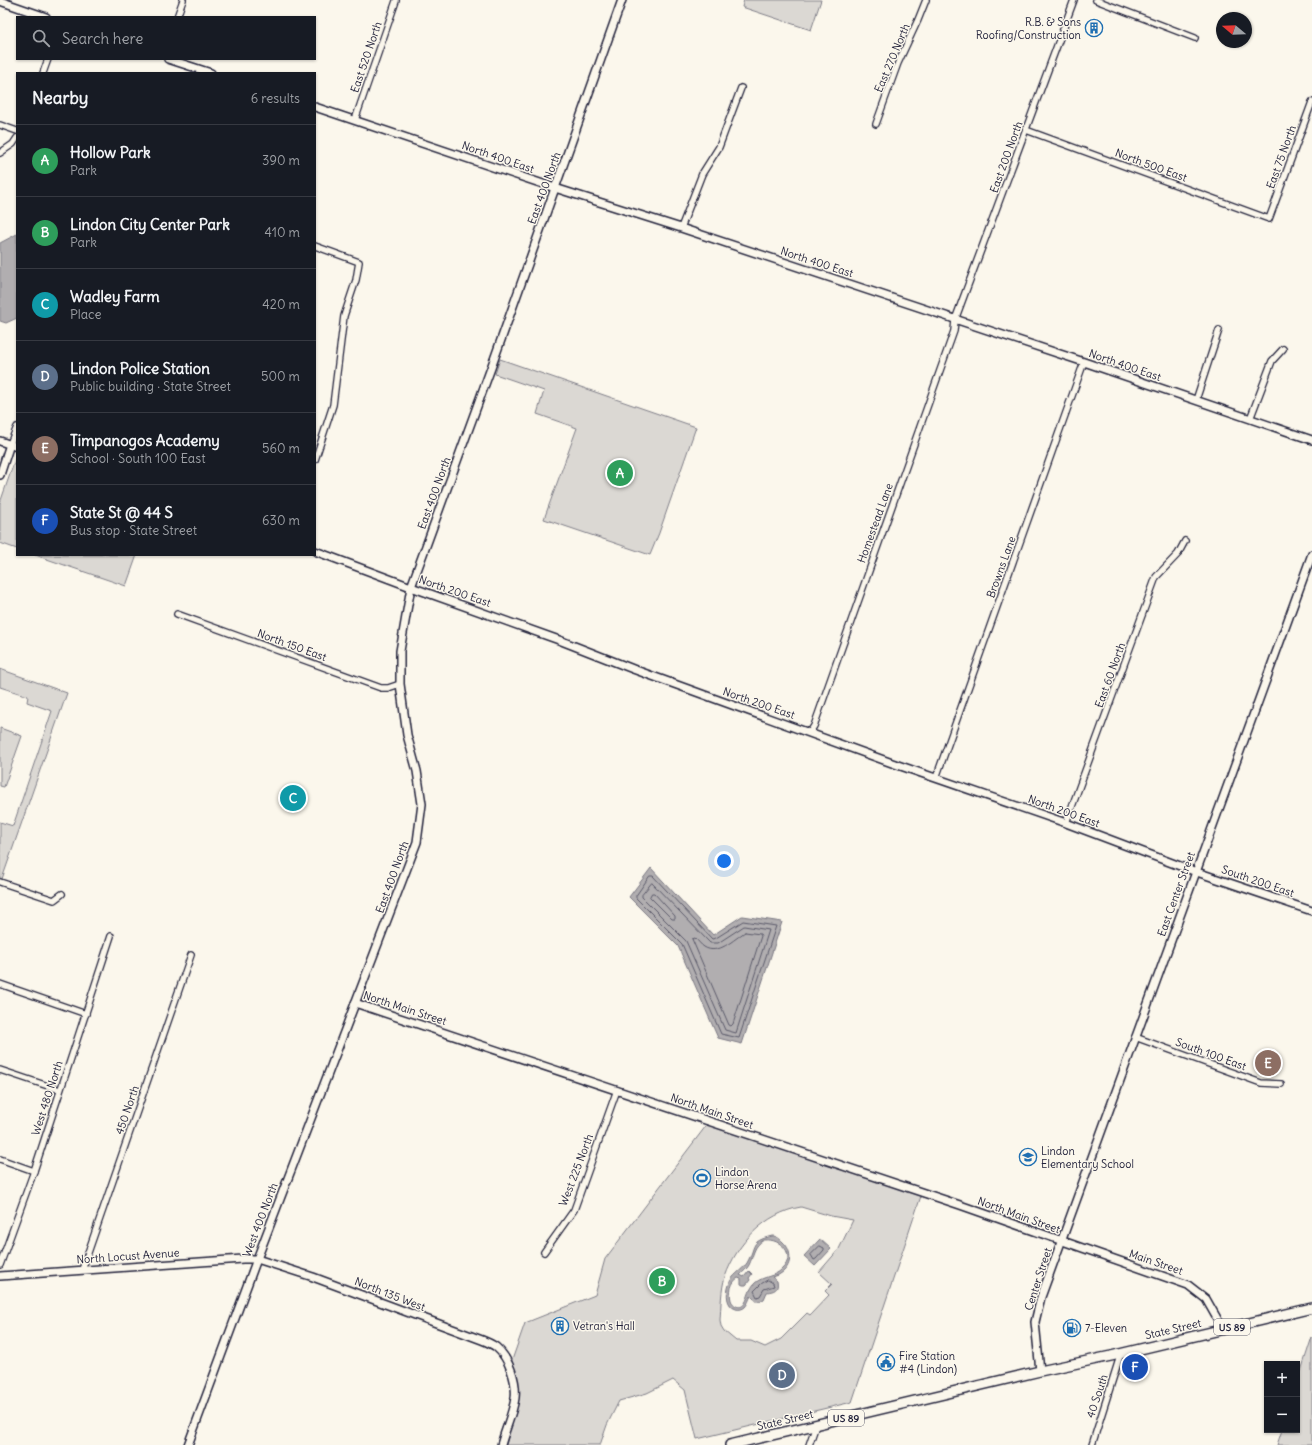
<!DOCTYPE html>
<meta charset="utf-8">
<style>
body{margin:0;font-family:Delius,sans-serif;background:#242831;color:#f1f3f6}
.controls{position:absolute;right:12px;bottom:12px;display:grid;overflow:hidden;border-radius:0px;box-shadow:0 1px 3px #0004}
.controls button{width:36px;height:36px;display:grid;place-items:center;padding:0;border:0;border-bottom:1px solid #363941;background:#171b24;color:#f1f3f6;font:20px sans-serif}
.compass{position:absolute;left:1216px;top:12px;width:36px;height:36px;border-radius:50%;background:#171b24;box-shadow:0 1px 3px #0004;rotate:289deg}
.you{position:absolute;left:724px;top:861px;width:14px;height:14px;margin:-10px;border:3px solid #fff;border-radius:50%;background:#1a73e8;box-shadow:0 0 0 6px #1a73e833}
.badge{display:grid;place-items:center;width:26px;height:26px;border-radius:50%;background:#1f6fb2;color:#fff;font-size:13px;font-weight:700}
.pin{position:absolute;translate:-50% -50%;border:2px solid #fff;box-shadow:0 1px 4px #0006}
.list{margin:0;padding:0;list-style:none}
h2{display:flex;justify-content:space-between;align-items:center;height:52px;margin:0;padding:0 16px;font-size:17px}
h2 small{font-size:13px;font-weight:400;color:#9ea1a6}
.list li{display:grid;grid-template-columns:26px 1fr auto;gap:12px;align-items:center;box-sizing:border-box;height:72px;padding:0 16px;border-top:1px solid #363941}
.list b{display:block;font-size:15px;white-space:nowrap}
.list p{margin:0;font-size:13px;white-space:nowrap;color:#9ea1a6}
.list em{font-size:13px;font-style:normal;color:#9ea1a6}
.icon{flex:none;width:22px;height:22px;fill:none;stroke:currentColor;stroke-width:2;stroke-linecap:round;stroke-linejoin:round}
.map{position:relative;flex:none;width:1312px;height:1445px;overflow:hidden}
.search{position:absolute;background:#171b24;box-shadow:0 1px 3px #0004;left:16px;top:16px;width:300px;height:44px;display:flex;align-items:center;gap:10px;box-sizing:border-box;padding:0 14px;border-radius:0px;color:#9ea1a6;font-size:15px}
.panel{position:absolute;background:#171b24;box-shadow:0 1px 3px #0004;left:16px;top:72px;width:300px;height:484px;border-radius:0px}
.map>svg:first-child{display:block}
</style>
<div class="map">
<svg width="1312" height="1445" viewBox="0 0 1312 1445">
<rect width="100%" height="100%" fill="#fbf7ec"/>
<filter id="ink" filterUnits="userSpaceOnUse"><feTurbulence type="fractalNoise" baseFrequency=".025" numOctaves="2"/><feDisplacementMap in="SourceGraphic" scale="8" xChannelSelector="R" yChannelSelector="G"/><feConvolveMatrix kernelMatrix="1 2 1 2 8 2 1 2 1" color-interpolation-filters="sRGB"/></filter>
<g filter="url(#ink)">
<g fill="#dbd8d3" stroke="#7e7d87" fill-rule="evenodd">
<path d="M 744,0 L 821,0 L 811,30 L 742,7 Z"/>
<path d="M 500,359 L 696,427 L 659,533 L 650,555 L 544,519 L 577,428 L 537,414 L 544,391 L 495,374 Z"/>
<path d="M 17,454 L 17,549 L 0,543 L 0,503 Z"/>
<path d="M 35,555 L 137,555 L 126,586 Z"/>
<path d="M 0,669 L 67,693 L 2,879 L 0,879 L 0,822 L 13,826 L 52,711 L 27,702 L 28,696 L 0,687 Z"/>
<path d="M 0,728 L 22,736 L 4,787 L 0,786 Z"/>
<path d="M 709,1122 L 922,1193 L 852,1402 L 697,1439 L 685,1390 L 673,1380 L 647,1393 L 619,1401 L 607,1425 L 600,1445 L 506,1445 L 519,1396 L 518,1381 L 511,1363 L 525,1323 L 595,1295 L 605,1259 ZM 801,1207 L 831,1216 L 853,1220 L 839,1249 L 819,1272 L 832,1284 L 825,1291 L 829,1295 L 810,1315 L 807,1313 L 781,1339 L 765,1347 L 751,1341 L 736,1341 L 724,1331 L 721,1326 L 720,1320 C 721,1307 721,1289 725,1277 C 737,1243 765,1213 801,1207 Z"/>
<path d="M 1312,1337 L 1312,1445 L 1277,1445 L 1282,1430 L 1297,1430 L 1297,1383 Z"/>
</g>
<g fill="#b1aeb0" stroke="#787681" fill-rule="evenodd">
<path d="M 17,234 L 17,318 L 6,323 L 0,321 L 0,243 Z"/>
<path d="M 651,868 L 713,935 L 742,916 L 782,922 L 742,1044 L 718,1038 L 678,946 L 629,897 Z"/>
<path d="M 772,1236 C 777,1236 780,1239 783,1242 C 793,1251 792,1267 780,1274 C 778,1276 774,1276 772,1277 L 777,1281 C 779,1290 774,1291 767,1292 L 764,1299 L 760,1301 L 756,1301 L 751,1296 C 749,1299 748,1304 745,1307 C 743,1309 739,1310 736,1309 C 726,1306 726,1293 729,1285 C 731,1275 742,1271 747,1263 C 757,1245 749,1242 772,1236 ZM 764,1240 C 781,1238 797,1255 782,1269 C 775,1277 763,1276 755,1283 C 749,1289 749,1296 745,1303 C 741,1310 733,1306 731,1300 C 729,1292 731,1282 738,1278 L 741,1279 L 741,1284 L 743,1285 L 746,1285 L 750,1280 L 749,1278 L 752,1274 L 749,1271 L 744,1277 L 740,1275 C 743,1272 747,1269 749,1265 C 754,1255 753,1246 764,1240 Z"/>
<path d="M 820,1239 L 831,1249 L 815,1266 L 804,1256 Z"/>
</g>
<g fill="none" stroke-linecap="round" stroke-linejoin="round">
<g stroke="#5b5a6a" stroke-width="1">
<path d="M 650,876 L 653,876 L 712,939 L 716,938 L 743,921 L 776,926 L 739,1038 L 721,1034 L 682,944 L 636,898 L 636,896 Z"/>
<path d="M 652,883 L 710,943 L 718,943 L 744,926 L 769,930 L 736,1033 L 725,1030 L 686,941 L 642,897 L 642,895 Z"/>
<path d="M 652,893 L 654,893 L 675,916 L 675,919 L 672,919 L 650,897 Z"/>
<path d="M 745,932 L 760,934 L 761,936 L 733,1024 L 731,1026 L 729,1025 L 692,939 L 695,938 C 698,941 701,945 704,947 C 718,956 734,939 745,932 Z"/>
<path d="M 820,1246 L 824,1248 L 824,1250 L 816,1259 L 814,1260 L 811,1255 Z"/>
<path d="M 768,1280 L 773,1283 L 774,1286 L 764,1289 L 760,1296 L 757,1297 L 754,1291 L 761,1284 Z"/>
</g>
<defs>
<g id="minor">
<path d="M 1096,0 L 1195,38"/>
<path d="M 177,17 L 183,0"/>
<path d="M 43,73 L 48,59"/>
<path d="M 355,120 L 396,1"/>
<path d="M 876,124 L 898,63 L 918,20 L 926,0"/>
<path d="M 0,125 L 17,131"/>
<path d="M 1026,130 L 1269,219 L 1312,102"/>
<path d="M 0,153 L 13,144 L 17,138"/>
<path d="M 681,228 L 702,174 L 719,147 L 741,88"/>
<path d="M 315,246 L 359,262 L 356,280 L 344,316 L 333,405 L 315,460"/>
<path d="M 1196,400 L 1219,330"/>
<path d="M 1250,419 L 1272,361 L 1283,349"/>
<path d="M 10,444 L 17,427"/>
<path d="M 177,614 L 381,688 L 388,688 L 400,684"/>
<path d="M 810,732 L 814,726 L 954,331 L 955,320 L 1074,0"/>
<path d="M 936,778 L 1084,362"/>
<path d="M 1066,823 L 1156,577 L 1178,554 L 1185,541"/>
<path d="M 0,882 L 54,900 L 62,894"/>
<path d="M 0,984 L 86,1014"/>
<path d="M 1135,1037 L 1261,1083 L 1281,1084"/>
<path d="M 0,1070 L 60,1090"/>
<path d="M 0,1159 L 34,1171"/>
<path d="M 544,1252 L 574,1210 L 617,1090"/>
<path d="M 0,1265 L 34,1171 L 111,936"/>
<path d="M 82,1270 L 191,955"/>
<path d="M 809,1445 L 816,1425"/>
<path d="M 1092,1445 L 1121,1353"/>
</g>
<g id="tertiary">
<path d="M 0,1 L 46,17"/>
<path d="M 168,59 L 211,73"/>
<path d="M 315,107 L 555,188 L 681,228 L 1084,362 L 1312,440"/>
<path d="M 0,441 L 17,447"/>
<path d="M 0,475 L 10,444"/>
<path d="M 315,551 L 411,587 L 559,640 L 633,669 L 892,763 L 1066,823 L 1188,869 L 1312,911"/>
<path d="M 355,1003 L 960,1205 L 1188,1285 L 1206,1299 L 1223,1329"/>
<path d="M 0,1276 L 243,1259 L 257,1259 L 313,1277 L 482,1340 C 487,1342 492,1344 496,1347 C 509,1358 517,1381 515,1398 C 513,1413 505,1430 501,1445"/>
<path d="M 1040,1371 L 1035,1322 L 1041,1297 L 1312,554"/>
<path d="M 188,1445 L 257,1259 L 417,842 L 422,804 L 417,771 L 407,735 L 400,684 L 400,651 L 411,587 L 491,368 L 622,0"/>
</g>
<path id="primary" d="M 730,1445 L 1040,1371 L 1111,1356 L 1312,1308"/>
</defs>
<use href="#minor" stroke="#22223b" stroke-width="8"/>
<use href="#tertiary" stroke="#22223b" stroke-width="10"/>
<use href="#primary" stroke="#22223b" stroke-width="12"/>
<use href="#minor" stroke="#fbf7ec" stroke-width="5.5"/>
<use href="#tertiary" stroke="#fbf7ec" stroke-width="7"/>
<use href="#primary" stroke="#fbf7ec" stroke-width="9"/>
</g>
</g>
<defs>
<symbol id="building-ring" viewBox="-11 -11 22 22"><circle r="9.5" fill="#fbf7ec" stroke="#1f6fb2" stroke-width="1.5"/><path d="M-4-6H4V6H1V3H-1V6H-4ZM-2.5-4.3h1.7v1.8h-1.7ZM.8-4.3h1.7v1.8H.8ZM-2.5-1h1.7V.8h-1.7ZM.8-1h1.7V.8H.8Z" fill="#1f6fb2"/></symbol>
<symbol id="school-ring" viewBox="-11 -11 22 22"><circle r="9.5" fill="#fbf7ec" stroke="#1f6fb2" stroke-width="1.5"/><path d="M0-5L7-2L0 1L-7-2ZM-4 1L0 2.5L4 1V4Q0 6-4 4Z" fill="#1f6fb2"/></symbol>
<symbol id="stadium-ring" viewBox="-11 -11 22 22"><circle r="9.5" fill="#fbf7ec" stroke="#1f6fb2" stroke-width="1.5"/><path d="M0-5a6.5 5 0 1 0 0 10a6.5 5 0 1 0 0-10ZM-3.5-1.8h7v3.6h-7Z" fill="#1f6fb2"/></symbol>
<symbol id="fuel-ring" viewBox="-11 -11 22 22"><circle r="9.5" fill="#fbf7ec" stroke="#1f6fb2" stroke-width="1.5"/><path d="M-5.5-6h7V0h2V4h1.3V-2.5L3-4.5l.8-.8L6-3V5H2.5V1h-1V6h-7ZM-4.2-4.7v3.2H.2V-4.7Z" fill="#1f6fb2"/></symbol>
<symbol id="civic-ring" viewBox="-11 -11 22 22"><circle r="9.5" fill="#fbf7ec" stroke="#1f6fb2" stroke-width="1.5"/><path d="M-.6-6.5H3V-4.5H.6V-3L4-1V1h2V6H-6V1h2V-1L-.6-3ZM-1.2 2.5V6h2.4V2.5Z" fill="#1f6fb2"/></symbol>
</defs>
<g fill-rule="evenodd">
<use href="#building-ring" x="1084" y="18" width="20" height="20"/>
<use href="#school-ring" x="1018" y="1147" width="20" height="20"/>
<use href="#stadium-ring" x="692" y="1168" width="20" height="20"/>
<use href="#building-ring" x="550" y="1316" width="20" height="20"/>
<use href="#fuel-ring" x="1062" y="1318" width="20" height="20"/>
<use href="#civic-ring" x="876" y="1352" width="20" height="20"/>
</g>
<g text-anchor="middle" dominant-baseline="central" stroke-width="3" stroke-linejoin="round" paint-order="stroke">
<g fill="#fbf7ec" stroke="#636270" stroke-width="1">
<rect x="1214" y="1319" width="36" height="16" rx="3"/>
<rect x="828" y="1410" width="36" height="16" rx="3"/>
</g>
<g font-size="10" font-weight="bold" fill="#22223b">
<text x="1232" y="1327">US 89</text>
<text x="846" y="1418">US 89</text>
</g>
<g font-size="11" fill="#22223b" stroke="#fbf7ec" text-anchor="start">
<text x="1081" y="22" text-anchor="end">R.B. &amp; Sons<tspan x="1081" dy="13">Roofing/Construction</tspan></text>
<text x="1041" y="1151">Lindon<tspan x="1041" dy="13">Elementary School</tspan></text>
<text x="715" y="1172">Lindon<tspan x="715" dy="13">Horse Arena</tspan></text>
<text x="573" y="1326">Vetran's Hall</text>
<text x="1085" y="1328">7-Eleven</text>
<text x="899" y="1356">Fire Station<tspan x="899" dy="13">#4 (Lindon)</tspan></text>
</g>
<g font-size="11" fill="#22223b" stroke="#fbf7ec">
<text transform="translate(366 57) rotate(-71)">East 520 North</text>
<text transform="translate(892 58) rotate(-67)">East 270 North</text>
<text transform="translate(498 157) rotate(19)">North 400 East</text>
<text transform="translate(1006 157) rotate(-70)">East 200 North</text>
<text transform="translate(1281 157) rotate(-70)">East 75 North</text>
<text transform="translate(1151 165) rotate(20)">North 500 East</text>
<text transform="translate(544 188) rotate(-70)">East 400 North</text>
<text transform="translate(817 262) rotate(18)">North 400 East</text>
<text transform="translate(1125 365) rotate(19)">North 400 East</text>
<text transform="translate(434 493) rotate(-70)">East 400 North</text>
<text transform="translate(875 523) rotate(-70)">Homestead Lane</text>
<text transform="translate(1001 567) rotate(-70)">Browns Lane</text>
<text transform="translate(455 591) rotate(19)">North 200 East</text>
<text transform="translate(292 645) rotate(20)">North 150 East</text>
<text transform="translate(1110 675) rotate(-70)">East 60 North</text>
<text transform="translate(759 703) rotate(19)">North 200 East</text>
<text transform="translate(1064 811) rotate(20)">North 200 East</text>
<text transform="translate(392 877) rotate(-70)">East 400 North</text>
<text transform="translate(1258 881) rotate(19)">South 200 East</text>
<text transform="translate(1176 894) rotate(-70)">East Center Street</text>
<text transform="translate(405 1008) rotate(18)">North Main Street</text>
<text transform="translate(1211 1054) rotate(20)">South 100 East</text>
<text transform="translate(47 1098) rotate(-72)">West 480 North</text>
<text transform="translate(127 1110) rotate(-71)">450 North</text>
<text transform="translate(712 1111) rotate(19)">North Main Street</text>
<text transform="translate(576 1170) rotate(-69)">West 225 North</text>
<text transform="translate(1019 1215) rotate(20)">North Main Street</text>
<text transform="translate(260 1220) rotate(-69)">West 400 North</text>
<text transform="translate(128 1256) rotate(-4)">North Locust Avenue</text>
<text transform="translate(1156 1262) rotate(19)">Main Street</text>
<text transform="translate(1038 1279) rotate(-72)">Center Street</text>
<text transform="translate(390 1294) rotate(21)">North 135 West</text>
<text transform="translate(1173 1329) rotate(-13)">State Street</text>
<text transform="translate(1097 1396) rotate(-72)">40 South</text>
<text transform="translate(785 1420) rotate(-13)">State Street</text>
</g>
</g>
</svg>
<div class="controls">
<button>+</button>
<button>−</button>
</div>
<svg class="compass" viewBox="-18 -18 36 36"><path d="M0-13l5 13h-10z" fill="#e53935"/><path d="M0 13l5-13h-10z" fill="#9ea1a6"/></svg>
<div class="you"></div>
<div class="pin badge" style="left:620px;top:473px;background:#2e9e5b">A</div>
<div class="pin badge" style="left:662px;top:1281px;background:#2e9e5b">B</div>
<div class="pin badge" style="left:293px;top:798px;background:#0f9aa8">C</div>
<div class="pin badge" style="left:782px;top:1375px;background:#5c6f8a">D</div>
<div class="pin badge" style="left:1268px;top:1063px;background:#8d6e63">E</div>
<div class="pin badge" style="left:1135px;top:1367px;background:#1a4fb4">F</div>
<div class="search"><svg class="icon" aria-label="search" viewBox="0 0 24 24"><circle cx="10" cy="10" r="6"/><path d="M15 15l6 6"/></svg>Search here</div>
<section class="panel">
<h2>Nearby<small>6 results</small></h2>
<ul class="list">
<li><span class="badge" style="background:#2e9e5b">A</span><div><b>Hollow Park</b><p>Park</p></div><em>390 m</em></li>
<li><span class="badge" style="background:#2e9e5b">B</span><div><b>Lindon City Center Park</b><p>Park</p></div><em>410 m</em></li>
<li><span class="badge" style="background:#0f9aa8">C</span><div><b>Wadley Farm</b><p>Place</p></div><em>420 m</em></li>
<li><span class="badge" style="background:#5c6f8a">D</span><div><b>Lindon Police Station</b><p>Public building · State Street</p></div><em>500 m</em></li>
<li><span class="badge" style="background:#8d6e63">E</span><div><b>Timpanogos Academy</b><p>School · South 100 East</p></div><em>560 m</em></li>
<li><span class="badge" style="background:#1a4fb4">F</span><div><b>State St @ 44 S</b><p>Bus stop · State Street</p></div><em>630 m</em></li>
</ul>
</section>
</div>
